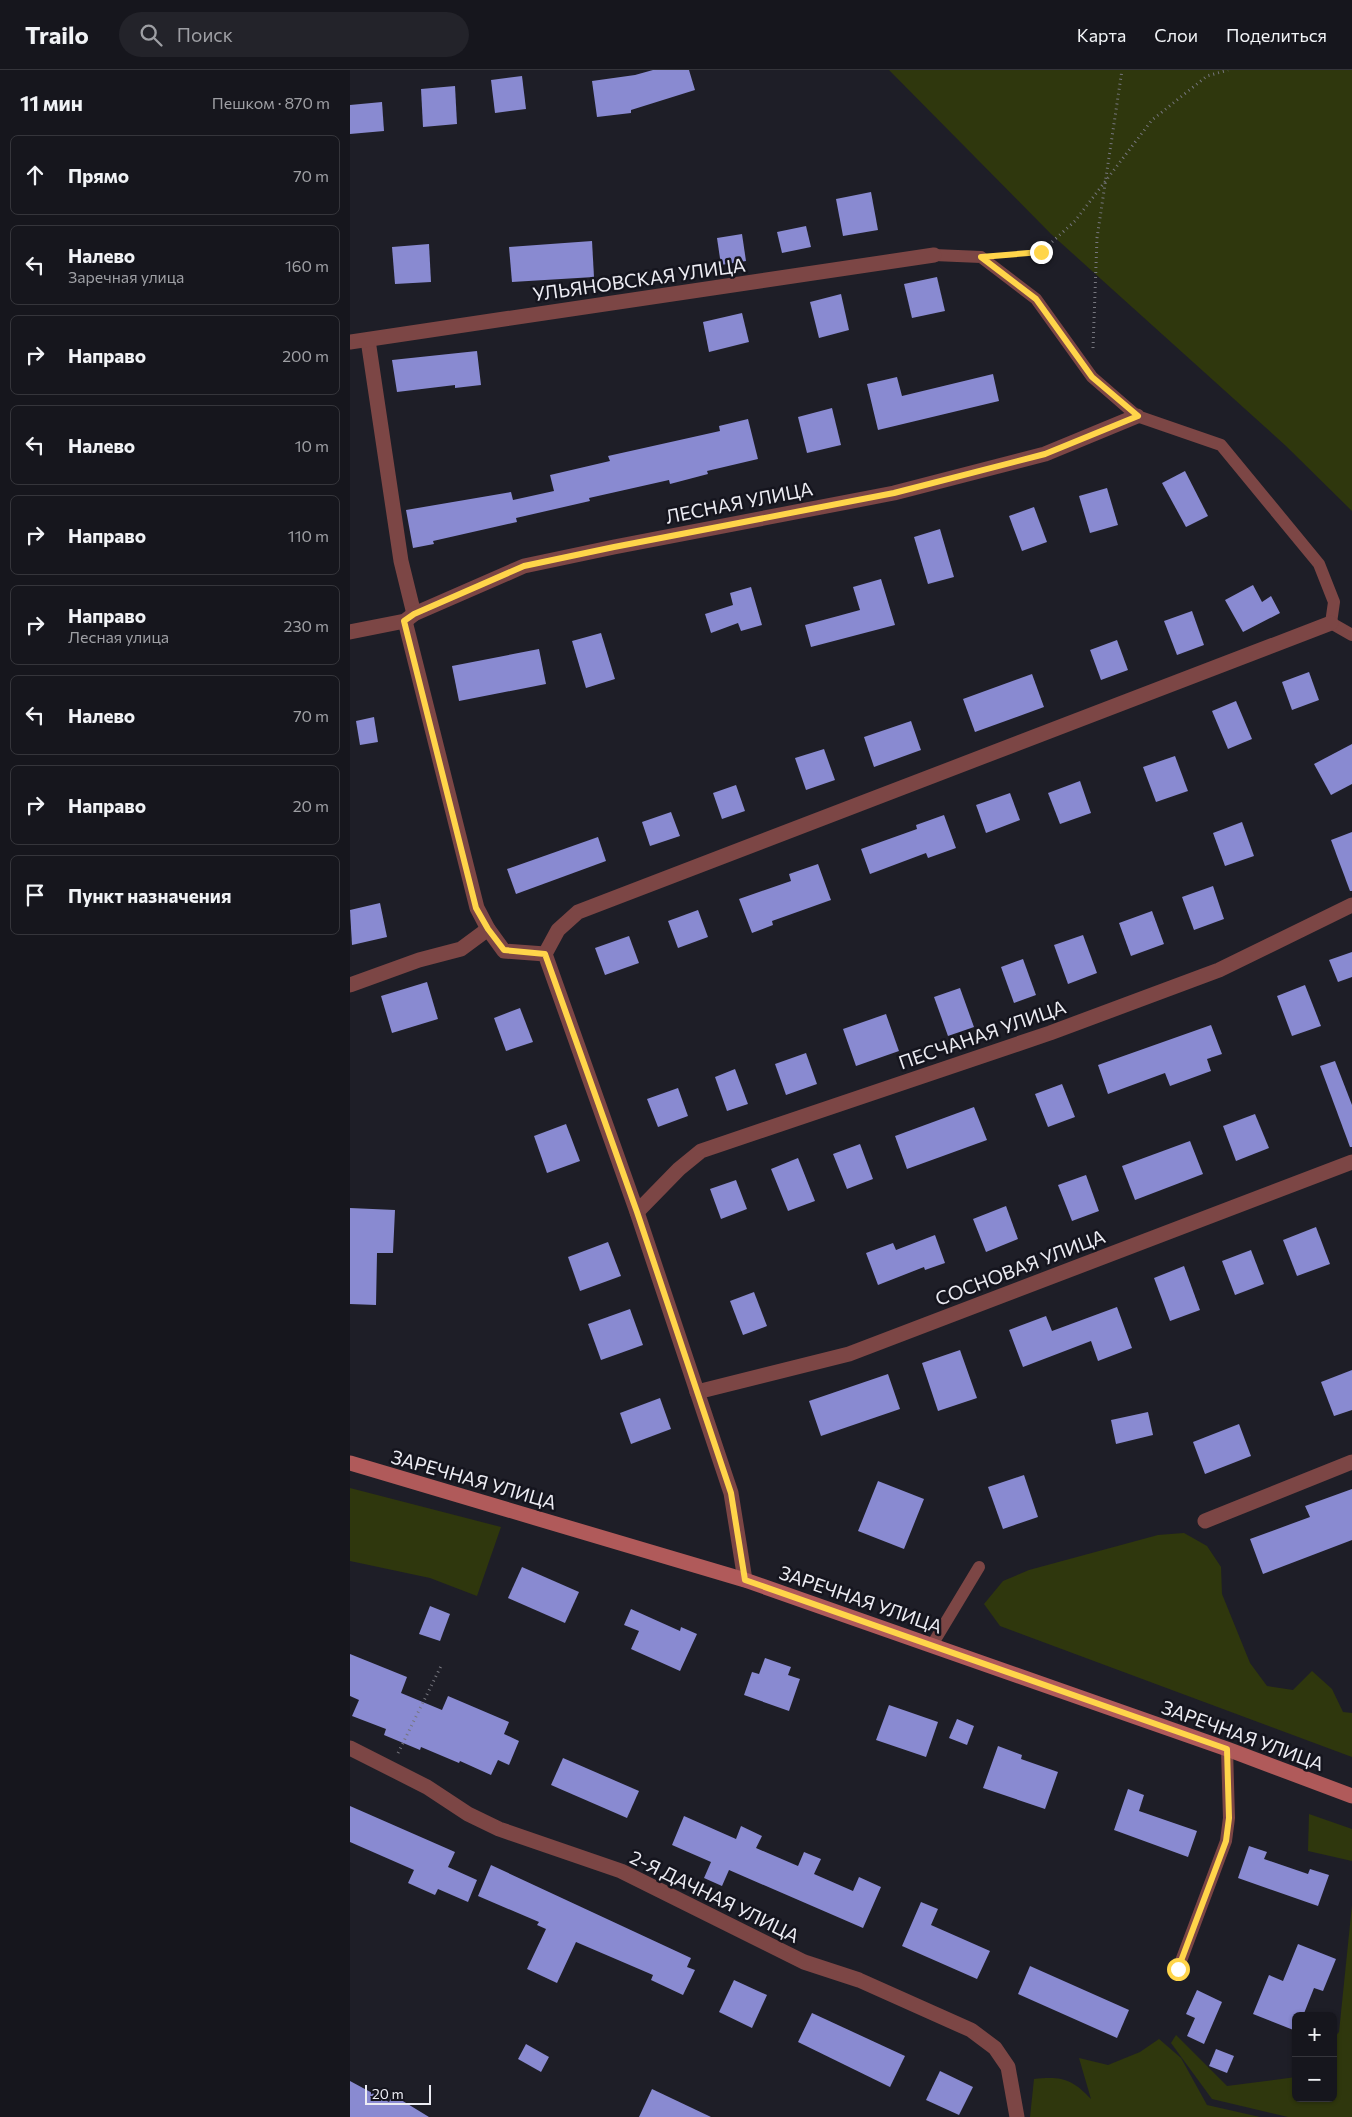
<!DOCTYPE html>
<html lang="ru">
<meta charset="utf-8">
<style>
body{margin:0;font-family:Commissioner,sans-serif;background:#23232a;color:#f1f3f6}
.controls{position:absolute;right:15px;bottom:15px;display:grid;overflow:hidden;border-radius:8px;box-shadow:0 1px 4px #0004}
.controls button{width:45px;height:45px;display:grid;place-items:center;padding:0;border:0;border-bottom:1px solid #35353b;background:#16161d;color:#f1f3f6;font:25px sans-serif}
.scale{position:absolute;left:15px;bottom:12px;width:66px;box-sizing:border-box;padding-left:5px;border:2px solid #ececf3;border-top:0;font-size:14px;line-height:18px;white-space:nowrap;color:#ececf3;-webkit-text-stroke:4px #15151e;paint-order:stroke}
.stop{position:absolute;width:15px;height:15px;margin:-11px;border:4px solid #ffd54a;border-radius:50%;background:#fff}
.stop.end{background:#ffd54a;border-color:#fff;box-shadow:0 1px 5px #0008}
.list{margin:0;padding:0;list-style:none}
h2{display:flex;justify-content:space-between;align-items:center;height:65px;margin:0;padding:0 20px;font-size:21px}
h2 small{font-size:16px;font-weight:400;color:#9e9fa4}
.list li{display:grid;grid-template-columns:32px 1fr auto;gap:15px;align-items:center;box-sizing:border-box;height:80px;margin:0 10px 10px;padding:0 10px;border:1px solid #35353b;border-radius:8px}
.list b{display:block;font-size:19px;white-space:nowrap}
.list p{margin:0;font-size:16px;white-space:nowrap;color:#9e9fa4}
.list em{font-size:16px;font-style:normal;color:#9e9fa4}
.icon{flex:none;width:28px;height:28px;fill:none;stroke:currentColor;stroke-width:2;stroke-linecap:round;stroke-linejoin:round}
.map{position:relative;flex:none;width:1002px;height:2047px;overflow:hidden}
header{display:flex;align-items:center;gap:30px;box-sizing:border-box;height:70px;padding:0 25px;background:#16161d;border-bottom:1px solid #35353b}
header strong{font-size:24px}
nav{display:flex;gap:28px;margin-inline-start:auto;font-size:18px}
.search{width:350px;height:45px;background:#23232a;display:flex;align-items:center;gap:12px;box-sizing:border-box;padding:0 18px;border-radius:28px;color:#9e9fa4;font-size:19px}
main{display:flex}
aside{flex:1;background:#16161d}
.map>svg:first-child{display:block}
</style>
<header>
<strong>Trailo</strong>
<div class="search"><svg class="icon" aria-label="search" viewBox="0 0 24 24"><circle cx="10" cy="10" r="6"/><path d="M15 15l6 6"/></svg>Поиск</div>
<nav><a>Карта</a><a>Слои</a><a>Поделиться</a></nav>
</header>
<main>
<aside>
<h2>11 мин<small>Пешком · 870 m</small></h2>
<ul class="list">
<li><svg class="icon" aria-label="ahead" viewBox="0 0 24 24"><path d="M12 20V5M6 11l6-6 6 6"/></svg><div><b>Прямо</b></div><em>70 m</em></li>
<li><svg class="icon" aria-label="left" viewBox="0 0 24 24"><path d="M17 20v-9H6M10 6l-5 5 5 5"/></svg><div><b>Налево</b><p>Заречная улица</p></div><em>160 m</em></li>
<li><svg class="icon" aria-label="right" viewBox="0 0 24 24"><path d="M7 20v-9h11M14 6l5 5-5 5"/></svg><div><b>Направо</b></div><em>200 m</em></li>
<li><svg class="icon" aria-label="left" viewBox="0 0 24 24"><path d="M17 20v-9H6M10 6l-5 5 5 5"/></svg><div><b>Налево</b></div><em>10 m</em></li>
<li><svg class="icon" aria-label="right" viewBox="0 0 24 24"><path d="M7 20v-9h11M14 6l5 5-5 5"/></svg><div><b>Направо</b></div><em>110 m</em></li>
<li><svg class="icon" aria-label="right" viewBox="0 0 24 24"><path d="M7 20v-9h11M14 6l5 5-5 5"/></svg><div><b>Направо</b><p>Лесная улица</p></div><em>230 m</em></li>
<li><svg class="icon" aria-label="left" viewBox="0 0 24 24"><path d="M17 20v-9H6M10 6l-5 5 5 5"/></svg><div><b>Налево</b></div><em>70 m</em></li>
<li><svg class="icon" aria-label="right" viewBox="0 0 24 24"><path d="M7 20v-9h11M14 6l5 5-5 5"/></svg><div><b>Направо</b></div><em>20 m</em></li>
<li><svg class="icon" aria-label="arrive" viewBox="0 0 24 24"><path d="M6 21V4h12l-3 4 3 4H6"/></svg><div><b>Пункт назначения</b></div></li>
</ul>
</aside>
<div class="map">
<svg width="1002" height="2047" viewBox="0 0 1002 2047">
<rect width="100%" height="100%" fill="#1e1e27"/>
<g fill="#2f370d">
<path d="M 539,0 L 1002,0 L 1002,441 L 936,376 L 701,164 Z"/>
<path d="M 0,1418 L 151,1457 L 127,1526 L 80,1508 L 0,1491 Z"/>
<path d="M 834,1463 L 857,1476 L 871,1497 L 872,1524 L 900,1593 L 917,1616 L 943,1620 L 962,1601 L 982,1619 L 993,1642 L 1002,1643 L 1002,1687 L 650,1556 L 634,1534 L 653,1511 L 679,1500 L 808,1465 Z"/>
<path d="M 959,1744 L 1002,1759 L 1002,1791 L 958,1781 Z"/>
<path d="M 1002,1835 L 1002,2047 L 938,2047 L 862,2029 L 821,1973 L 826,1965 L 877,2016 L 946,2007 L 946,2028 L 983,2028 L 983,1969 L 989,1962 Z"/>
<path d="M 809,1969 L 831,1988 L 857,2035 L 910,2047 L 680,2047 L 684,2009 C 712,2006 722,2009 741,2029 L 729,1988 L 758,1995 L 790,1982 Z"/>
</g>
<g fill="#898ad1">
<path d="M 303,0 L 339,0 L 345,20 L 281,40 L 281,43 L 247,47 L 242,11 L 285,5 Z"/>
<path d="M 172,6 L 176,39 L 145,43 L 141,10 Z"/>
<path d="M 105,16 L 107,54 L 73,57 L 71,19 Z"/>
<path d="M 32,32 L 34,61 L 0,64 L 0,35 Z"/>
<path d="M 521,122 L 528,160 L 493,166 L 486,129 Z"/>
<path d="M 456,156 L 461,177 L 432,183 L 427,162 Z"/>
<path d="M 392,164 L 396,191 L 371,195 L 367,168 Z"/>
<path d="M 242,171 L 244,207 L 162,212 L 159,177 Z"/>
<path d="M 79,174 L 81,212 L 45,214 L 42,177 Z"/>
<path d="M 587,207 L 595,241 L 562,248 L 554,214 Z"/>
<path d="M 491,224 L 499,260 L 469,268 L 460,232 Z"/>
<path d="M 392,243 L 399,272 L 359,282 L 353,252 Z"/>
<path d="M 127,281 L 131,315 L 105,318 L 105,315 L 47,322 L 42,290 Z"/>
<path d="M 643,304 L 649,331 L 528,360 L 517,314 L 547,307 L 552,326 Z"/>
<path d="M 482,338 L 491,375 L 457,383 L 448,347 Z"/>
<path d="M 398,349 L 408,389 L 357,401 L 358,404 L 320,414 L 319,410 L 239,428 L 240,431 L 166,448 L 167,452 L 83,471 L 84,474 L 63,478 L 56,440 L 161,422 L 163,430 L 204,421 L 200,405 L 260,391 L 258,386 L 370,361 L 369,356 Z"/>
<path d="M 835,401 L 858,446 L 836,457 L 812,413 Z"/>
<path d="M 757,418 L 768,455 L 740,463 L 729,426 Z"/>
<path d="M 684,437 L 697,472 L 672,481 L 659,446 Z"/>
<path d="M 590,459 L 604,507 L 578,514 L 564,467 Z"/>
<path d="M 531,509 L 545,555 L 461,577 L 455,555 L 510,540 L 503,517 Z"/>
<path d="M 903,515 L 912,532 L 921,526 L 930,543 L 893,562 L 875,530 Z"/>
<path d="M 401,517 L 412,555 L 391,561 L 388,553 L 361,563 L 355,544 L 383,535 L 380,523 Z"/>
<path d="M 842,541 L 854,575 L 827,585 L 814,551 Z"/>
<path d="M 251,563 L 265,609 L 236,618 L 222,571 Z"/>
<path d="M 767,570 L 778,600 L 751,610 L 740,580 Z"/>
<path d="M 189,579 L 196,614 L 109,631 L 102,596 Z"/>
<path d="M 959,602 L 969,630 L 942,640 L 932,612 Z"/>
<path d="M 682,604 L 694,637 L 625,662 L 613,629 Z"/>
<path d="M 886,631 L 902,669 L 878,679 L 862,641 Z"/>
<path d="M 24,647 L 28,672 L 10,675 L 6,651 Z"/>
<path d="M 561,651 L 571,680 L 524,697 L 514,667 Z"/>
<path d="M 1002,674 L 1002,714 L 981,725 L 964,694 Z"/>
<path d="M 474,679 L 485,710 L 456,720 L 445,688 Z"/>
<path d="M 825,686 L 838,721 L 806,732 L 793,697 Z"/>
<path d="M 730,711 L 741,743 L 710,754 L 698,723 Z"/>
<path d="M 386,715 L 395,741 L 372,749 L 363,723 Z"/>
<path d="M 660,723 L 670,750 L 636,763 L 626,735 Z"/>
<path d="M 321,742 L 330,766 L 300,776 L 292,752 Z"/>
<path d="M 594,745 L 606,778 L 578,788 L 576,783 L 520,804 L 511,779 L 567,759 L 566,755 Z"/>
<path d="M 892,752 L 904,786 L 875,796 L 863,763 Z"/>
<path d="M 1002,762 L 1002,821 L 1000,821 L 981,770 Z"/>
<path d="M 248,767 L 256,791 L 166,824 L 157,799 Z"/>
<path d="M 468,794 L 481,830 L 422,851 L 423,855 L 402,863 L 389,829 L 441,811 L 439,804 Z"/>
<path d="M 863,816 L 874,849 L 844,860 L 832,827 Z"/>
<path d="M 30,833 L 37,867 L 2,875 L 0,840 Z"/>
<path d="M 348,840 L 358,867 L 328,878 L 318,851 Z"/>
<path d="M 802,841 L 814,874 L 781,886 L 769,853 Z"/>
<path d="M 733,865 L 747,903 L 718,914 L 704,875 Z"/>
<path d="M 279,866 L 289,893 L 255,905 L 245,878 Z"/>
<path d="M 1002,882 L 1002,907 L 988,912 L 979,890 Z"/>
<path d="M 673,889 L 686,925 L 664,933 L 651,897 Z"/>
<path d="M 77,912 L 88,949 L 42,963 L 31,926 Z"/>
<path d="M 955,915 L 971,956 L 942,966 L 927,926 Z"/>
<path d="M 610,918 L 624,957 L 598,966 L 584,927 Z"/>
<path d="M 170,938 L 183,972 L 156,981 L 144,948 Z"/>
<path d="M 536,944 L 549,981 L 506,996 L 493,959 Z"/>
<path d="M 861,955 L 872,984 L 857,989 L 861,1001 L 820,1016 L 815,1003 L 758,1024 L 748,995 Z"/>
<path d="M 456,983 L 467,1014 L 436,1025 L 425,994 Z"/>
<path d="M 985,991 L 1002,1035 L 1002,1077 L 1000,1077 L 970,996 Z"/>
<path d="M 385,999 L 398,1034 L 377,1041 L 365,1007 Z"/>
<path d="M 712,1014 L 725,1047 L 698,1057 L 685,1024 Z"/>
<path d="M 328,1018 L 338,1046 L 308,1057 L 297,1029 Z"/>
<path d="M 624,1037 L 637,1070 L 557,1099 L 545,1066 Z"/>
<path d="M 905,1044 L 919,1078 L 886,1091 L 873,1056 Z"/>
<path d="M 216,1054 L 230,1091 L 197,1103 L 184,1066 Z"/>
<path d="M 840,1071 L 853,1104 L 785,1130 L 772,1096 Z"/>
<path d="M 510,1074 L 523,1109 L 497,1119 L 483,1084 Z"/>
<path d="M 448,1088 L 465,1131 L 438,1141 L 421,1099 Z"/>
<path d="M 736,1105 L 749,1141 L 722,1151 L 708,1115 Z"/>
<path d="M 386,1110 L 397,1139 L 371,1149 L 360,1119 Z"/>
<path d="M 656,1136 L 668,1169 L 636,1182 L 623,1149 Z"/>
<path d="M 0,1138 L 45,1140 L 43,1183 L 27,1183 L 26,1235 L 0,1234 Z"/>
<path d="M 966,1157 L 980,1194 L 947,1206 L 933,1170 Z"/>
<path d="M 585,1165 L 595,1193 L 575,1200 L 574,1197 L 528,1215 L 516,1183 L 543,1173 L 546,1180 Z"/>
<path d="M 258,1172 L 271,1206 L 230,1221 L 218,1187 Z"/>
<path d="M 901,1180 L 914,1214 L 885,1225 L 872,1191 Z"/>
<path d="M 834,1196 L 850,1240 L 820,1251 L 804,1208 Z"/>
<path d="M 404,1222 L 417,1256 L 393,1265 L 380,1231 Z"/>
<path d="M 767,1237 L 782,1278 L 748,1291 L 741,1271 L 673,1297 L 659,1260 L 696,1246 L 702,1261 Z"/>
<path d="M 280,1239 L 293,1275 L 251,1290 L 238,1254 Z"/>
<path d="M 610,1280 L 627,1328 L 588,1341 L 572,1293 Z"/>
<path d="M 1002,1300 L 1002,1340 L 984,1346 L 971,1312 Z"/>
<path d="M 538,1304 L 550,1339 L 471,1366 L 459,1331 Z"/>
<path d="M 310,1328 L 321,1359 L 281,1374 L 270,1343 Z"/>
<path d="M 798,1342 L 803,1365 L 766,1374 L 761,1350 Z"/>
<path d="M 889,1354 L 901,1386 L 855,1404 L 843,1372 Z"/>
<path d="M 674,1405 L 688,1447 L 653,1459 L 638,1417 Z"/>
<path d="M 528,1411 L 574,1429 L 554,1479 L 508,1461 Z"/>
<path d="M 1002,1419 L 1002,1470 L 913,1504 L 900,1469 L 960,1447 L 955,1436 Z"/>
<path d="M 172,1497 L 229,1522 L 215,1553 L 158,1528 Z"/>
<path d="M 80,1536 L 100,1544 L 90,1571 L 69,1564 Z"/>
<path d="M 281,1539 L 330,1561 L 331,1557 L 347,1564 L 330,1601 L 281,1579 L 289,1561 L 274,1555 Z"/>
<path d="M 0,1584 L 57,1607 L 51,1623 L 92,1640 L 98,1626 L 159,1652 L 154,1664 L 169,1671 L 159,1695 L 148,1690 L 141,1705 L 110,1691 L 109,1693 L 71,1677 L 70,1680 L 34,1665 L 36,1659 L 2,1646 L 9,1630 L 0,1626 Z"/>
<path d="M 415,1588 L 441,1597 L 438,1605 L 450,1609 L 439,1641 L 394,1625 L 402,1602 L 409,1604 Z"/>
<path d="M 539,1635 L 588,1652 L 576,1687 L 526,1670 Z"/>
<path d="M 607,1649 L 624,1656 L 617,1675 L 599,1668 Z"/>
<path d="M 648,1676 L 672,1685 L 671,1689 L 708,1702 L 695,1739 L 633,1718 Z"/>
<path d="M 213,1688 L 289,1721 L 277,1748 L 201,1715 Z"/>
<path d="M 778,1719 L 794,1725 L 789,1741 L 847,1761 L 838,1787 L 764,1760 Z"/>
<path d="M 0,1736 L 105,1782 L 98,1797 L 127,1810 L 118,1832 L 88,1819 L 85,1825 L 58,1813 L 64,1800 L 0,1772 Z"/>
<path d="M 334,1746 L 386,1769 L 391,1756 L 412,1766 L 406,1778 L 448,1796 L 454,1782 L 471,1789 L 464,1804 L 503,1821 L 509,1807 L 531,1817 L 513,1858 L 379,1800 L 372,1816 L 354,1808 L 361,1792 L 322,1775 Z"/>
<path d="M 899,1776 L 917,1782 L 914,1789 L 958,1804 L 960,1799 L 979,1805 L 968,1836 L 888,1808 Z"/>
<path d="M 141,1795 L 341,1888 L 337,1897 L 345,1900 L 333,1925 L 301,1910 L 303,1905 L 226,1872 L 207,1913 L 177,1899 L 196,1859 L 187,1855 L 189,1852 L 128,1826 Z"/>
<path d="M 571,1832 L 588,1839 L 581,1855 L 640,1881 L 627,1909 L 552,1876 Z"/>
<path d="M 948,1874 L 986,1889 L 973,1921 L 964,1918 L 953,1946 L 946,1946 L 946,1961 L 903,1944 L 919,1905 L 933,1911 Z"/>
<path d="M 680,1896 L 779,1940 L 767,1968 L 668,1924 Z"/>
<path d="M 384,1910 L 417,1925 L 402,1958 L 369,1942 Z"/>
<path d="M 847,1920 L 872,1932 L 854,1974 L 837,1966 L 845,1948 L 836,1944 Z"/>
<path d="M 462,1943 L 555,1986 L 540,2017 L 448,1972 Z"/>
<path d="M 176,1974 L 199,1987 L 191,2002 L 168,1989 Z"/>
<path d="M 866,1979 L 884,1986 L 877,2003 L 859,1996 Z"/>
<path d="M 590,2001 L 623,2017 L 609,2045 L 576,2030 Z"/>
<path d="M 0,2011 L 39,2032 L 43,2025 L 79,2047 L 0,2047 Z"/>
<path d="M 302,2019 L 361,2047 L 289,2047 Z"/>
</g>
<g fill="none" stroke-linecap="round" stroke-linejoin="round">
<g stroke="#76767e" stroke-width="3" stroke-dasharray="1 4" stroke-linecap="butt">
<path d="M 656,184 L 691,182 L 725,151 L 802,50 L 857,6 L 878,0"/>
<path d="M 743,278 L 747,168 L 772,0"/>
<path d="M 48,1683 L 92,1594"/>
</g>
<g stroke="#7c4645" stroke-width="12">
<path d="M 584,185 L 631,187 L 686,229 L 742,307 L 787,346 L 871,375 L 969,494 L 984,532 L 981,553 L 1002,565"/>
<path d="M 582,1575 L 629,1497"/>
<path d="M 828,1899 L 876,1771 L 879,1748 L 877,1679"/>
</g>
<g stroke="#7c4645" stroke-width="15">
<path d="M 18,270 L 51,491 L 64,544"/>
<path d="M 0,272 L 584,185"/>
<path d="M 55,551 L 127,838 L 138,859 L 154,881 L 195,884 L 287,1142 L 381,1423 L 395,1510"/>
<path d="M 0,562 L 55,551 L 64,544 L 174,496 L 264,477 L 544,423 L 695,384 L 787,346"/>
<path d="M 195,884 L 208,860 L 228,842 L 981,553"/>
<path d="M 0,915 L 69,890 L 111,879 L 138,859"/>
<path d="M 287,1142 L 329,1099 L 351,1081 L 700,963 L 869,900 L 1002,835"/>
<path d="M 347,1322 L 499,1284 L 1002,1092"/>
<path d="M 855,1451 L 1002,1392"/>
<path d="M 0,1678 L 77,1717 L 118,1744 L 149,1759 L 271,1801 L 454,1892 L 509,1910 L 621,1960 L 645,1978 L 658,1997 L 667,2047"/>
</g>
<path stroke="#b05a5a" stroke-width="15" d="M 0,1393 L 395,1510 L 877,1679 L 1002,1726"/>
</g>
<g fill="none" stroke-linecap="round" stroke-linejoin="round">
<path stroke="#ffd54a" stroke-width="6" d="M 691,182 L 631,187 L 686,229 L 742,307 L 788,346 L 695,384 L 544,423 L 264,477 L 174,496 L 64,544 L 54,551 L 126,838 L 138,859 L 154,880 L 195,884 L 287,1142 L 381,1423 L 395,1510 L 877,1679 L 879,1748 L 876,1771 L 828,1899"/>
</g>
<g text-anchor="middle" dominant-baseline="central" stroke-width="5" stroke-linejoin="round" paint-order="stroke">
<g font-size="19" fill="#ececf3" stroke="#15151e">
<text transform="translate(289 209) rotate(-8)">УЛЬЯНОВСКАЯ УЛИЦА</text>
<text transform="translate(389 432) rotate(-11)">ЛЕСНАЯ УЛИЦА</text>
<text transform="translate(632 964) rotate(-19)">ПЕСЧАНАЯ УЛИЦА</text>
<text transform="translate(670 1197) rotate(-21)">СОСНОВАЯ УЛИЦА</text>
<text transform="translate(124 1409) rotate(16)">ЗАРЕЧНАЯ УЛИЦА</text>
<text transform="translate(511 1529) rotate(19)">ЗАРЕЧНАЯ УЛИЦА</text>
<text transform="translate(893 1665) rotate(20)">ЗАРЕЧНАЯ УЛИЦА</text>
<text transform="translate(365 1826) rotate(26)">2-Я ДАЧНАЯ УЛИЦА</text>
</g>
</g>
</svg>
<div class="controls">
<button>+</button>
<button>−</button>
</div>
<div class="scale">20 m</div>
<div class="stop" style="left:828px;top:1899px"></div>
<div class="stop end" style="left:691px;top:182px"></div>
</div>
</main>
